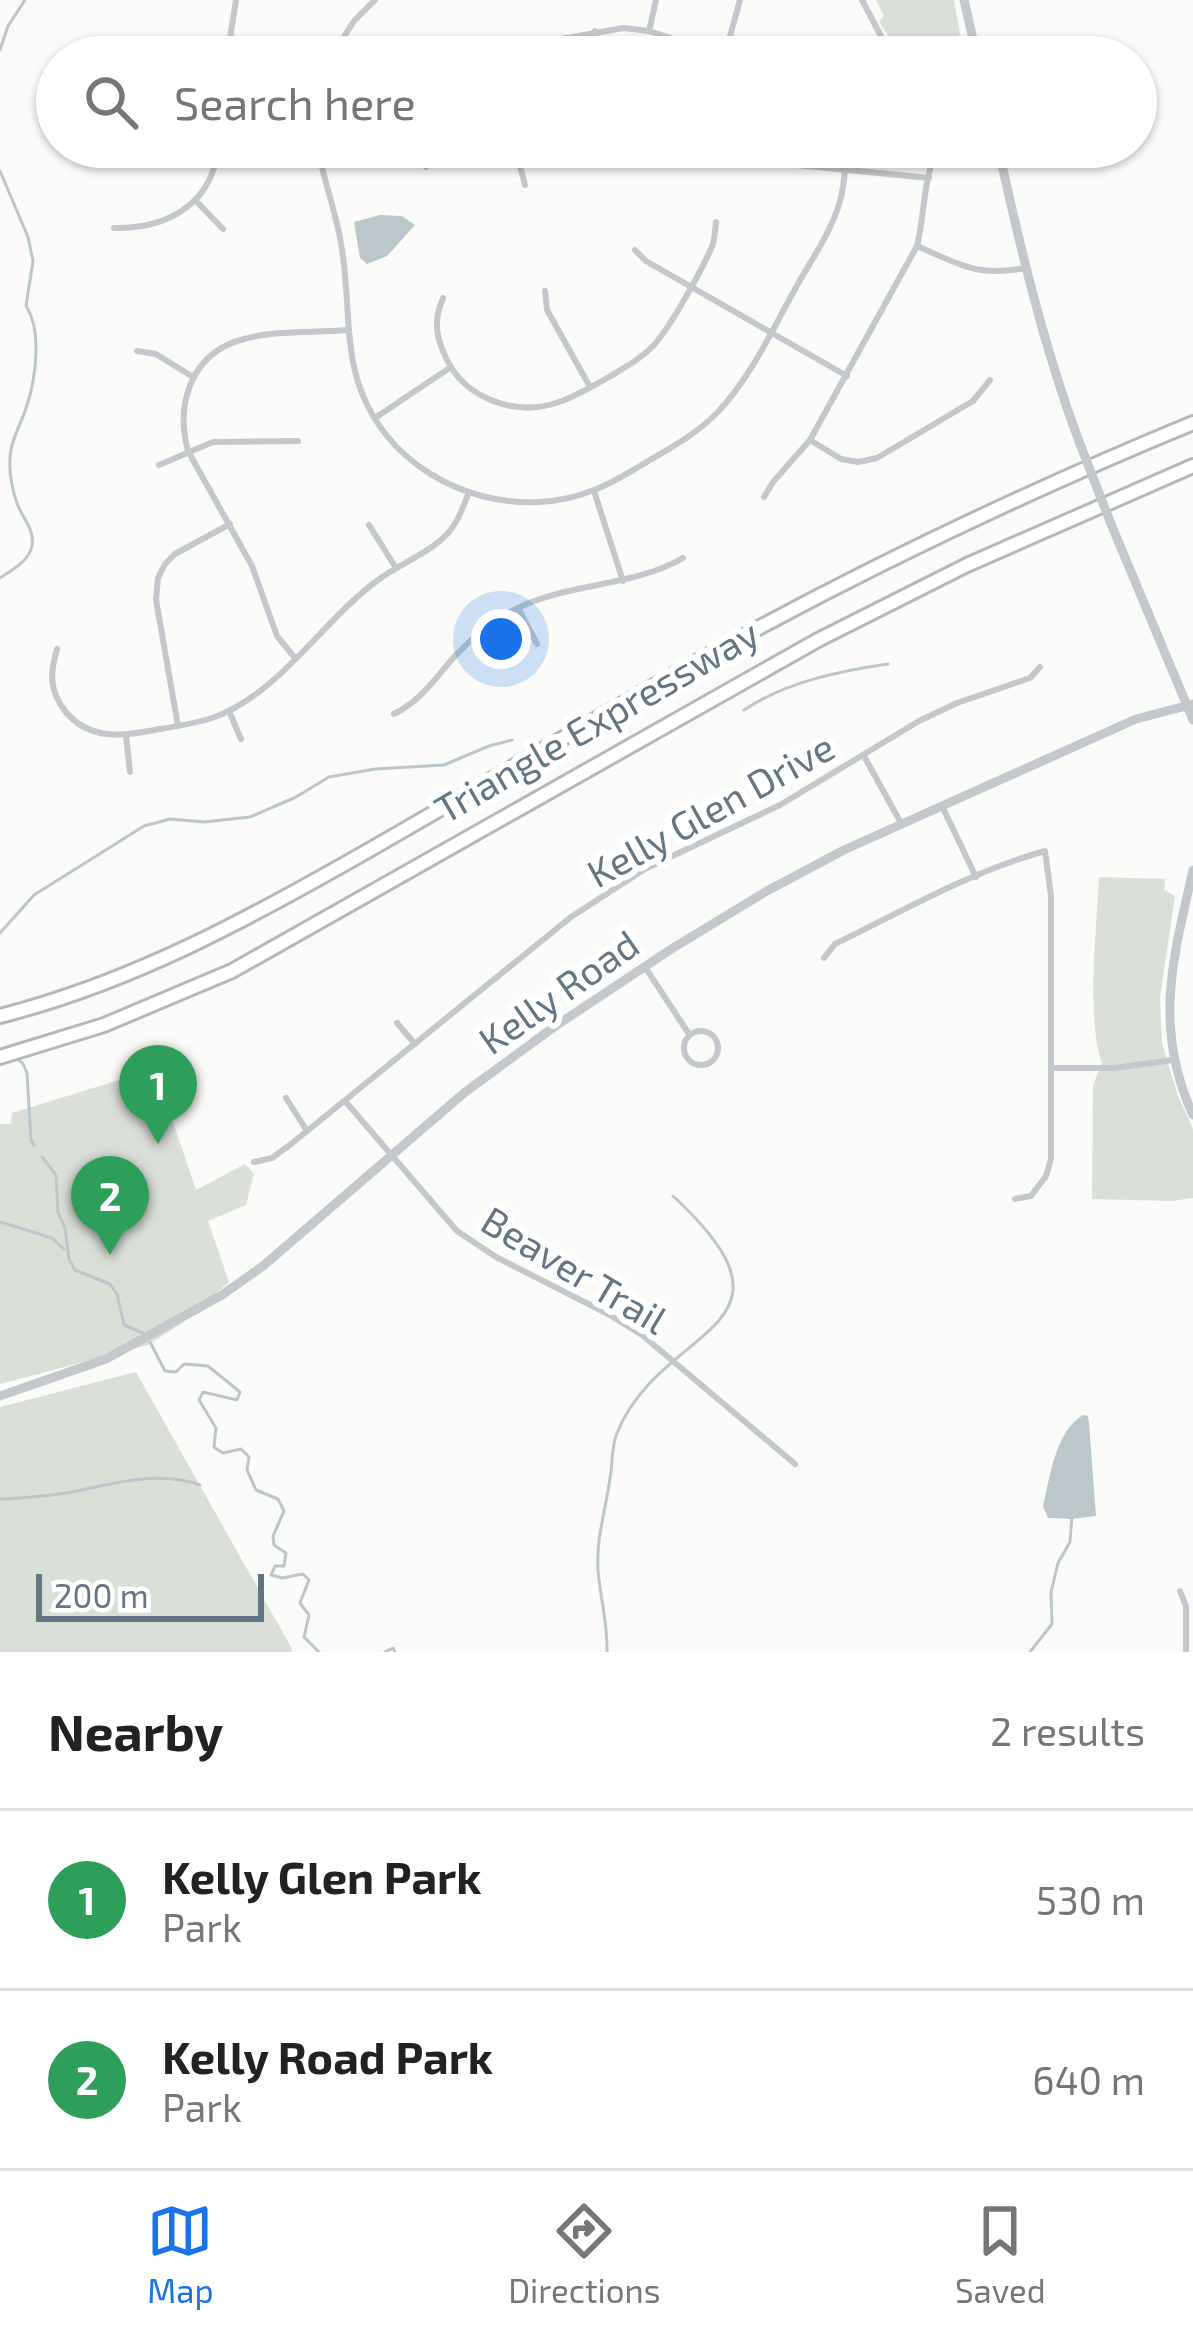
<!DOCTYPE html>
<style>
body{margin:0;font-family:"Exo 2",sans-serif;background:#f2f2f2;color:#222}
.scale{position:absolute;left:36px;bottom:30px;width:228px;box-sizing:border-box;padding-left:12px;border:6px solid #657683;border-top:0;font-size:33px;line-height:42px;white-space:nowrap;color:#657683;-webkit-text-stroke:9px #fff;paint-order:stroke}
.you{position:absolute;left:501px;top:639px;width:42px;height:42px;margin:-30px;border:9px solid #fff;border-radius:50%;background:#1a73e8;box-shadow:0 0 0 18px #1a73e833}
.badge{display:grid;place-items:center;width:78px;height:78px;border-radius:50%;background:#1a73e8;color:#fff;font-size:39px;font-weight:700}
.pin{position:absolute;translate:-50% -99px;filter:drop-shadow(0 3px 6px #0008)}
.pin::after{content:'';position:absolute;top:63px;width:42px;height:36px;background:inherit;clip-path:polygon(0 0,100% 0,50% 100%)}
.list{margin:0;padding:0;list-style:none}
h2{display:flex;justify-content:space-between;align-items:center;height:156px;margin:0;padding:0 48px;font-size:51px}
h2 small{font-size:39px;font-weight:400;color:#767676}
.list li{display:grid;grid-template-columns:78px 1fr auto;gap:36px;align-items:center;box-sizing:border-box;height:180px;padding:0 48px;border-top:3px solid #e0e0e0}
.list b{display:block;font-size:45px;white-space:nowrap}
.list p{margin:0;font-size:39px;white-space:nowrap;color:#767676}
.list em{font-size:39px;font-style:normal;color:#767676}
.icon{flex:none;width:66px;height:66px;fill:none;stroke:currentColor;stroke-width:2;stroke-linecap:round;stroke-linejoin:round}
.map{position:relative;flex:none;width:1193px;height:1652px;overflow:hidden}
.search{position:absolute;background:#fff;box-shadow:0 3px 9px #0004;left:36px;right:36px;top:36px;height:132px;display:flex;align-items:center;gap:30px;box-sizing:border-box;padding:0 42px;border-radius:66px;color:#767676;font-size:45px}
.sheet{height:516px;background:#fff}
nav{display:flex;justify-content:space-around;align-items:center;box-sizing:border-box;height:168px;border-top:3px solid #e0e0e0;background:#fff;font-size:33px;color:#767676}
nav a{display:grid;justify-items:center;gap:6px}
nav .on{color:#1a73e8}
.map>svg:first-child{display:block}
</style>
<div class="map">
<svg width="1193" height="1652" viewBox="0 0 1193 1652">
<rect width="100%" height="100%" fill="#fafaf8"/>
<g fill="#dadfd7">
<path d="M 876,0 L 954,0 L 960,34 L 956,40 L 901,57 L 879,21 L 884,16 Z"/>
<path d="M 1099,877 L 1165,879 L 1164,890 L 1175,896 L 1160,997 L 1162,1043 L 1178,1096 L 1193,1129 L 1193,1198 L 1172,1201 L 1092,1199 L 1093,1085 L 1102,1063 C 1086,1019 1097,926 1099,877 Z"/>
<path d="M 155,1069 L 196,1190 L 245,1164 L 254,1174 L 246,1205 L 208,1221 L 229,1282 L 182,1323 L 148,1345 L 0,1384 L 0,1124 L 11,1124 L 12,1113 Z"/>
<path d="M 136,1372 L 291,1647 L 292,1652 L 0,1652 L 0,1407 Z"/>
</g>
<g fill="#bbc7cb">
<path d="M 380,215 L 402,216 L 415,225 L 387,256 L 367,264 L 360,258 L 354,222 Z"/>
<path d="M 1083,1415 L 1088,1416 L 1089,1424 L 1096,1516 L 1071,1519 L 1048,1518 L 1043,1507 C 1050,1477 1055,1432 1083,1415 Z"/>
</g>
<g fill="none" stroke-linecap="round" stroke-linejoin="round">
<g stroke="#bbc7cb" stroke-width="3">
<path d="M 0,50 L 8,26 L 25,0"/>
<path d="M 0,171 L 28,237 L 33,261 L 26,306 C 42,330 36,378 27,405 C 22,423 11,438 10,457 C 9,472 12,489 17,503 C 22,518 35,529 32,546 C 29,561 12,570 0,578"/>
<path d="M 744,710 C 786,682 839,671 888,664"/>
<path d="M 0,933 L 34,895 L 144,826 L 170,819 L 204,822 L 250,817 L 296,797 L 329,777 L 375,769 L 444,765 L 489,746 L 512,740"/>
<path d="M 16,1057 L 23,1064 L 27,1073 L 31,1140 L 34,1145"/>
<path d="M 42,1157 L 56,1175 L 58,1212 L 65,1228 L 69,1259 L 75,1270 L 110,1284 L 117,1294 L 124,1325 L 143,1333"/>
<path d="M 0,1222 L 52,1238 L 64,1249"/>
<path d="M 150,1342 L 165,1371 L 176,1372 L 184,1364 L 208,1366 L 240,1392 L 237,1400 L 203,1392 L 199,1400 L 216,1428 L 214,1447 L 223,1453 L 241,1449 L 249,1457 L 247,1470 L 256,1490 L 278,1499 L 284,1511 L 273,1536 L 274,1545 L 286,1553 L 284,1566 L 275,1566 L 271,1575 L 282,1578 L 303,1574 L 309,1580 L 300,1603 L 309,1615 L 304,1637 L 319,1652"/>
<path d="M 0,1499 C 25,1498 52,1496 77,1491 C 117,1483 160,1470 200,1485"/>
<path d="M 385,1652 L 393,1648 L 395,1652"/>
<path d="M 607,1652 C 608,1624 600,1597 598,1570 C 596,1538 606,1509 610,1478 C 613,1463 611,1448 617,1433 C 661,1323 818,1331 673,1196"/>
<path d="M 1030,1652 L 1052,1624 L 1051,1592 L 1058,1563 L 1070,1542 L 1072,1515"/>
</g>
<defs>
<g id="motorway">
<path d="M 0,1016 C 134,982 252,917 371,849 C 458,799 544,749 631,699 C 812,594 999,503 1193,423"/>
<path d="M 0,1057 L 104,1025 L 232,971 L 818,640 L 967,565 L 1193,466"/>
</g>
</defs>
<use href="#motorway" stroke="#b4b9bd" stroke-width="18"/>
<g stroke="#c3c8cc" stroke-width="6">
<path d="M 862,0 L 892,57"/>
<path d="M 595,31 L 599,57"/>
<path d="M 649,31 L 656,0"/>
<path d="M 725,54 L 740,0"/>
<path d="M 227,57 L 236,0"/>
<path d="M 331,57 L 354,21 L 375,0"/>
<path d="M 458,57 L 624,28 L 649,31 L 730,57"/>
<path d="M 922,57 L 975,45"/>
<path d="M 318,147 C 323,180 336,211 341,244 C 354,315 337,373 387,436 C 435,495 523,519 594,490 C 613,483 632,471 650,460 C 674,446 697,433 717,413 C 752,376 774,326 799,282 C 814,256 832,230 840,201 C 845,184 845,165 847,147"/>
<path d="M 412,147 L 426,167"/>
<path d="M 515,147 L 525,185"/>
<path d="M 797,165 L 929,178"/>
<path d="M 196,201 L 223,229"/>
<path d="M 114,228 C 167,229 213,204 218,147"/>
<path d="M 917,246 C 961,265 976,277 1026,268"/>
<path d="M 635,250 L 646,261 L 847,376"/>
<path d="M 545,291 L 547,310 L 590,387"/>
<path d="M 443,298 C 433,321 436,338 447,360 C 467,400 518,417 559,402 C 577,396 593,386 609,377 C 625,367 641,359 654,345 C 671,326 700,273 711,249 C 715,240 715,231 716,222"/>
<path d="M 137,351 L 156,354 L 193,377"/>
<path d="M 375,418 L 451,367"/>
<path d="M 810,440 L 841,459 L 858,462 L 877,458 L 973,401 L 990,380"/>
<path d="M 159,465 L 213,442 L 298,441"/>
<path d="M 594,491 L 623,581"/>
<path d="M 764,497 L 773,482 L 810,440 L 917,246 C 925,214 923,175 939,147"/>
<path d="M 369,525 L 396,568"/>
<path d="M 518,608 L 537,644"/>
<path d="M 57,649 C 50,673 49,690 65,711 C 90,742 126,736 160,729 C 179,726 198,723 215,717 C 281,692 323,620 378,580 C 400,563 429,554 448,533 C 458,522 463,507 469,492"/>
<path d="M 295,658 L 277,636 L 252,566 L 188,451 C 175,403 192,352 244,339 C 276,330 314,333 347,330"/>
<path d="M 229,711 L 241,739"/>
<path d="M 394,714 C 421,701 436,677 455,656 C 472,638 491,622 514,610 C 567,582 631,588 683,558"/>
<path d="M 178,726 L 156,600 L 158,578 L 165,564 L 175,554 L 230,524"/>
<path d="M 126,736 L 130,772"/>
<path d="M 864,756 L 902,825"/>
<path d="M 942,806 L 976,877"/>
<path d="M 824,958 L 835,944 C 903,911 972,871 1045,851 L 1051,896 L 1051,1159 L 1046,1176 L 1031,1196 L 1015,1199"/>
<path d="M 645,967 L 689,1034"/>
<path d="M 397,1023 L 415,1044"/>
<circle cx="701" cy="1048" r="17"/>
<path d="M 1051,1068 L 1114,1068 L 1173,1060"/>
<path d="M 286,1098 L 307,1131"/>
<path d="M 345,1101 L 457,1231 L 496,1257 L 608,1314 L 642,1335 L 795,1464"/>
<path d="M 254,1162 L 272,1158 L 291,1144 L 571,917 L 645,869 L 780,805 L 919,721 L 957,703 L 1030,678 L 1040,667"/>
<path d="M 1180,1591 L 1186,1606 L 1186,1652"/>
</g>
<g stroke="#c3c8cc" stroke-width="9">
<path d="M 964,0 L 977,57"/>
<path d="M 998,147 C 1020,247 1044,348 1080,444"/>
<path d="M 1111,524 L 1193,720"/>
<path d="M 1193,870 C 1173,959 1153,1027 1193,1115"/>
<path d="M 0,1396 L 106,1359 L 222,1295 L 263,1266 L 464,1093 L 554,1027 L 673,948 L 765,892 L 844,850 L 1136,719 L 1193,704"/>
</g>
<use href="#motorway" stroke="#fff" stroke-width="12"/>
<path stroke="#c3c8cc" stroke-width="9" d="M 1080,444 L 1111,524"/>
</g>
<g text-anchor="middle" dominant-baseline="central" stroke-width="12" stroke-linejoin="round" paint-order="stroke">
<g font-size="39" fill="#657683" stroke="#fff">
<text transform="translate(596 720) rotate(-30)">Triangle Expressway</text>
<text transform="translate(710 809) rotate(-29)">Kelly Glen Drive</text>
<text transform="translate(558 991) rotate(-35)">Kelly Road</text>
<text transform="translate(575 1269) rotate(31)">Beaver Trail</text>
</g>
</g>
</svg>
<div class="scale">200 m</div>
<div class="you"></div>
<div class="pin badge" style="left:158px;top:1144px;background:#2e9e5b">1</div>
<div class="pin badge" style="left:110px;top:1255px;background:#2e9e5b">2</div>
<div class="search"><svg class="icon" aria-label="search" viewBox="0 0 24 24"><circle cx="10" cy="10" r="6"/><path d="M15 15l6 6"/></svg>Search here</div>
</div>
<section class="sheet">
<h2>Nearby<small>2 results</small></h2>
<ul class="list">
<li><span class="badge" style="background:#2e9e5b">1</span><div><b>Kelly Glen Park</b><p>Park</p></div><em>530 m</em></li>
<li><span class="badge" style="background:#2e9e5b">2</span><div><b>Kelly Road Park</b><p>Park</p></div><em>640 m</em></li>
</ul>
</section>
<nav>
<a class="on"><svg class="icon" aria-label="map" viewBox="0 0 24 24"><path d="M3 6l6-2 6 2 6-2v14l-6 2-6-2-6 2zM9 4v14M15 6v14"/></svg>Map</a>
<a><svg class="icon" aria-label="directions" viewBox="0 0 24 24"><path d="M12 3l9 9-9 9-9-9zM9 14v-3h6M13 9l2 2-2 2"/></svg>Directions</a>
<a><svg class="icon" aria-label="saved" viewBox="0 0 24 24"><path d="M7 4h10v16l-5-4-5 4z"/></svg>Saved</a>
</nav>
